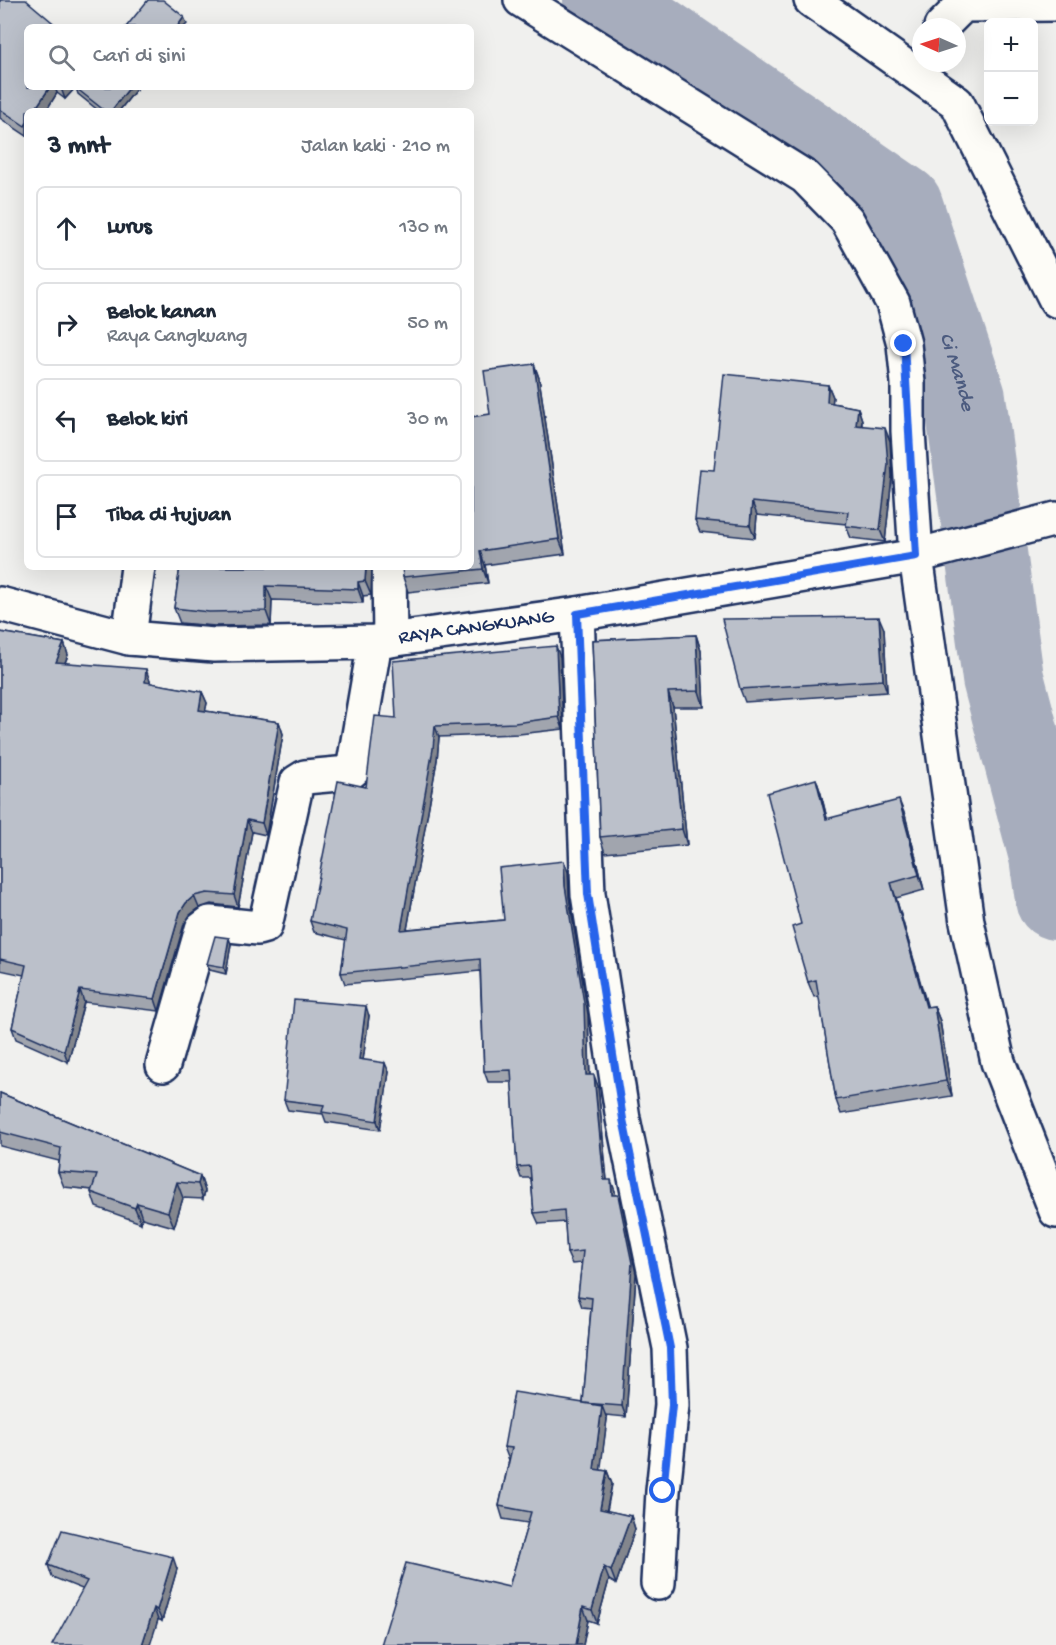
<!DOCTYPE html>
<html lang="id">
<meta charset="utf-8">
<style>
body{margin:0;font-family:"Gochi Hand",sans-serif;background:#f2f2f3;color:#1f2937}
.controls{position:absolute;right:18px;top:18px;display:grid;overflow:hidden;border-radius:9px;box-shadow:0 6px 24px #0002}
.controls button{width:54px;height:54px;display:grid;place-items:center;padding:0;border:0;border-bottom:2px solid #e0e1e3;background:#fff;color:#1f2937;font:30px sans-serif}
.compass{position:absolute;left:912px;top:18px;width:54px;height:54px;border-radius:50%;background:#fff;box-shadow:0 6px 24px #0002;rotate:273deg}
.stop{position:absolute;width:18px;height:18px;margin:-14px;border:4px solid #2563eb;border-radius:50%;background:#fff}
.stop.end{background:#2563eb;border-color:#fff;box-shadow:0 2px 6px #0008}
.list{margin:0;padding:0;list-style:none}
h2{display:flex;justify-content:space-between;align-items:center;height:78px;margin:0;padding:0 24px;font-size:26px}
h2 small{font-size:20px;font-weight:400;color:#747a83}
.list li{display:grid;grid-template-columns:39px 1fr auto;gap:18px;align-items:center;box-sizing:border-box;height:84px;margin:0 12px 12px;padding:0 12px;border:2px solid #e0e1e3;border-radius:9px}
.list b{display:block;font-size:22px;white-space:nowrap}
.list p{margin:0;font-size:20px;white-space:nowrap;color:#747a83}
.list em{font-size:20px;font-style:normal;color:#747a83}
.icon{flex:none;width:33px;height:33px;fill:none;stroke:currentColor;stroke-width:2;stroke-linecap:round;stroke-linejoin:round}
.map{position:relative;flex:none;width:1056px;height:1645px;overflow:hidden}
.search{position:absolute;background:#fff;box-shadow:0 6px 24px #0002;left:24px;top:24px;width:450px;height:66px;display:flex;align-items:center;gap:15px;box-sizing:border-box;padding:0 21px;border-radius:9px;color:#747a83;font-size:22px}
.panel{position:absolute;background:#fff;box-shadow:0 6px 24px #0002;left:24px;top:108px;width:450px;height:462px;border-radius:9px}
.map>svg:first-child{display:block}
</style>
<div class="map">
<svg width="1056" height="1645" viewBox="0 0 1056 1645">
<rect width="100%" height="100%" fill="#f0f0ee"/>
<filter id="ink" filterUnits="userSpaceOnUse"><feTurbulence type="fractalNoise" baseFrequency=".0167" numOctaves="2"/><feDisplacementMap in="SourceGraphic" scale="12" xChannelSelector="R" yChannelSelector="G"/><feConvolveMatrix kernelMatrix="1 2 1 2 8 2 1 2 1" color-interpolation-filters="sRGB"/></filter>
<g filter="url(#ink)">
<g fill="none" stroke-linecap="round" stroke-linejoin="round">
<path stroke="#a7adbd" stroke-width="82" id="s1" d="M 604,0 L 902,206 L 965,398 L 1003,678 L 1050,856 L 1056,899"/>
<defs>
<g id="street">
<path d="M 521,0 L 805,177 L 847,220 L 893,303 L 904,344 L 908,383 L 908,431 L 916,556 L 967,922 L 998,1062 L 1056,1211"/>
<path d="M 811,0 L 957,103 L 1056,300"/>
<path d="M 941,27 L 963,5 L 1056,4"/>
<path d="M 389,567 L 390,640"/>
<path d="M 577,614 L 588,894 L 623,1119 L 670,1348 L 672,1405 L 663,1491 L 658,1583"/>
<path d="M 129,638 L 138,567"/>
<path d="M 163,1065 L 202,929 L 210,923 L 258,928 L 265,926 L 297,782 L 305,777 L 349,773 L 353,770 L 375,642"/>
</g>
<g id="secondary">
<path id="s2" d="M 0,604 L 129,638 L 214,645 L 375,642 L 577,614 L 916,556 L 1056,519"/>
</g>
</defs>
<use href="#street" stroke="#1b2f5e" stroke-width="38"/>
<use href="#secondary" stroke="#1b2f5e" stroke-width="38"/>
<use href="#street" stroke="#fdfcf7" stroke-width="33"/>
<use href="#secondary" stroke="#fdfcf7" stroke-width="33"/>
</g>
<g fill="#a1a5ae" stroke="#1b2f5e" stroke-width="1.5">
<path d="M 0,0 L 27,87 L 76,87 L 65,99 L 57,93 L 46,111 L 27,111 L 27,136 L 0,118 Z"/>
<path d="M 138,87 L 119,111 L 99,111 L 78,94 L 76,88 Z"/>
<path d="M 534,364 L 539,378 L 565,554 L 485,565 L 488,583 L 408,592 L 403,577 L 490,414 Z"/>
<path d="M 828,385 L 833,397 L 832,403 L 858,408 L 862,420 L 862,426 L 890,441 L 892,476 L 885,542 L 851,538 L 846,526 L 846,524 L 757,515 L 755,538 L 700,532 L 695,520 L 714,470 Z"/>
<path d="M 180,567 L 372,567 L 371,595 L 363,596 L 363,603 L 272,600 L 271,625 L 215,626 L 180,623 L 174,608 Z"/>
<path d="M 884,629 L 887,692 L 745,702 L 740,689 Z"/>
<path d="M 0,632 L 64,643 L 68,655 L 65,663 L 150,681 L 150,683 L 202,692 L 207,703 L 205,711 L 279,722 L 283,734 L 266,835 L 252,832 L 238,907 L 211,904 L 199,908 L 190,915 L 184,924 L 159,1011 L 84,1002 L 68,1062 L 16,1039 L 12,1028 L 24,975 L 0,970 Z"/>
<path d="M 696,635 L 701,651 L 704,707 L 673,707 L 687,845 L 605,853 L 600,837 L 592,640 Z"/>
<path d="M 560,657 L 563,729 L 519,734 L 439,737 L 437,760 L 407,929 L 504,920 L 568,872 L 569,897 L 588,1015 L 590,1075 L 598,1086 L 607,1180 L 615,1191 L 615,1195 L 622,1206 L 636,1274 L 626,1417 L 606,1415 L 607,1419 L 600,1470 L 607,1471 L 612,1484 L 607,1511 L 631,1516 L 635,1529 L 616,1584 L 609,1580 L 597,1623 L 588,1620 L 583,1645 L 381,1645 L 509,1587 L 528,1523 L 503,1519 L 499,1506 L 509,1460 L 504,1447 L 583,1403 L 591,1308 L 582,1307 L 578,1296 L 582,1263 L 572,1264 L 567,1253 L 565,1222 L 539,1224 L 534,1213 L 531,1178 L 521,1178 L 517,1167 L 512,1082 L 488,1082 L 484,1071 L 480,971 L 345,984 L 341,973 L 346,940 L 314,932 L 310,921 L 366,787 L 396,718 Z"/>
<path d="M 816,779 L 821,794 L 827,819 L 905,815 L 924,890 L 896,898 L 927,1007 L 934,1006 L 940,1021 L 952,1096 L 841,1114 L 836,1100 L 819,996 L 814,997 L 808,982 L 801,924 Z"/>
<path d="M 231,944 L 226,974 L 210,970 L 207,964 Z"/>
<path d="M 369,1016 L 363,1060 L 389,1072 L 380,1130 L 326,1122 L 323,1114 L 288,1110 L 284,1100 Z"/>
<path d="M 0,1093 L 200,1176 L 205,1191 L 203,1199 L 183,1198 L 174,1227 L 142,1218 L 141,1223 L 96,1207 L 91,1192 L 92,1190 L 64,1187 L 58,1172 L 59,1161 L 0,1146 Z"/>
<path d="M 48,1565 L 177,1569 L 162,1621 L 52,1577 Z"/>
</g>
<g fill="#83868d" stroke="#1b2f5e" stroke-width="1.5">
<path d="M 184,17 L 187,24 L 184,27 L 177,27 Z"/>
<path d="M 50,87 L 55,87 L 57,93 L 46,111 L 34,111 Z"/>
<path d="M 62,87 L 76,87 L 65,99 L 61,88 Z"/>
<path d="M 130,87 L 138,87 L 119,111 L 111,111 Z"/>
<path d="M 534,364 L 539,378 L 565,554 L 559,539 Z"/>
<path d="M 828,385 L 833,397 L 831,415 L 827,402 Z"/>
<path d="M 858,408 L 862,420 L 860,437 L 856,425 Z"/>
<path d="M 885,428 L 890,441 L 892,476 L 885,542 L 880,530 Z"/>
<path d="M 752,502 L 757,515 L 755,538 L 750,525 Z"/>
<path d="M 480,551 L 485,565 L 488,583 L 483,569 Z"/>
<path d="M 366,567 L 372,567 L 371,595 L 365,581 Z"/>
<path d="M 358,582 L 363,596 L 363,603 L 358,589 Z"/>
<path d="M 266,586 L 272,600 L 271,625 L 266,611 Z"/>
<path d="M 879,617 L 884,629 L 887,692 L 883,680 Z"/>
<path d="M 696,635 L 701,651 L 704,707 L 699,691 Z"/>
<path d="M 64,643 L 68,655 L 60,674 L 56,662 Z"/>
<path d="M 556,646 L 560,657 L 563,729 L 559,717 Z"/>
<path d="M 146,669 L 150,681 L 149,694 L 145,682 Z"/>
<path d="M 202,692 L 207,703 L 203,722 L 199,710 Z"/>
<path d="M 668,692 L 673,707 L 687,845 L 682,829 Z"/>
<path d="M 279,722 L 283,734 L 266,835 L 262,823 Z"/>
<path d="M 435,726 L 439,737 L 437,760 L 405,941 L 401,930 Z"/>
<path d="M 816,779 L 821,794 L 831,834 L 826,819 Z"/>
<path d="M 899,800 L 905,815 L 924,890 L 919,875 Z"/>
<path d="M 247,820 L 252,832 L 238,907 L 234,895 Z"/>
<path d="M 564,861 L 568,872 L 569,897 L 588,1015 L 590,1086 L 586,1075 L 565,886 Z"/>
<path d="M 891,883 L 896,898 L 932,1022 L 926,1007 Z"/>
<path d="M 194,896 L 199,908 L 190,915 L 184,924 L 159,1011 L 155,999 L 180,912 L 186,903 Z"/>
<path d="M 229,938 L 231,944 L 226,974 L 224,967 Z"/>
<path d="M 80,990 L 84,1002 L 68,1062 L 64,1051 Z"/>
<path d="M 366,1006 L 369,1016 L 362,1068 L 359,1059 Z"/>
<path d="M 934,1006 L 940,1021 L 952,1096 L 946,1081 Z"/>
<path d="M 385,1063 L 389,1072 L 380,1130 L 377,1121 Z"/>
<path d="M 594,1075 L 598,1086 L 608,1192 L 604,1180 Z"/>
<path d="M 200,1176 L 205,1191 L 203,1199 L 198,1184 Z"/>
<path d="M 611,1180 L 615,1191 L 617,1206 L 612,1195 Z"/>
<path d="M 177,1182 L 183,1198 L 174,1227 L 168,1212 Z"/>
<path d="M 618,1195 L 622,1206 L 636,1274 L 626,1417 L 622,1406 Z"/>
<path d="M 137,1203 L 142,1218 L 141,1223 L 135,1208 Z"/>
<path d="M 602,1406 L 607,1419 L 599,1482 L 594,1469 Z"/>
<path d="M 607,1471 L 612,1484 L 604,1522 L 600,1509 Z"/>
<path d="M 631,1516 L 635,1529 L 616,1584 L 611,1571 Z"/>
<path d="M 173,1557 L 177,1569 L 162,1621 L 157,1610 Z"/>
<path d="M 604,1567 L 609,1580 L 597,1623 L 592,1610 Z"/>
<path d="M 583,1607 L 588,1620 L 583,1645 L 576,1645 Z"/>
<path d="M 154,1608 L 158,1620 L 150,1645 L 142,1645 Z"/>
</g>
<g fill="#bbc0ca" stroke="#1b2f5e" stroke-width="1.5">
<path d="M 0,0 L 26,0 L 58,27 L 27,27 L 27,87 L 50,87 L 34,111 L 27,111 L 27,122 L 25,126 L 0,109 Z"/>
<path d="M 148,0 L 163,0 L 184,17 L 177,27 L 126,27 Z"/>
<path d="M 76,87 L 130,87 L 111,111 L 105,111 L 76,88 Z"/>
<path d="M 534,364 L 559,539 L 480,551 L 483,569 L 403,577 L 402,567 L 471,567 L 471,417 L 490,414 L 484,371 Z"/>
<path d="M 724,374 L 828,385 L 827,402 L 858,408 L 856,425 L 885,428 L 888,464 L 880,530 L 846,526 L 848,512 L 752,502 L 750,525 L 695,520 L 700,469 L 714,470 Z"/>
<path d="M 180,567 L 366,567 L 365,581 L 358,582 L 358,589 L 266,586 L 266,611 L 209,612 L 174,608 Z"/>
<path d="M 879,617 L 883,680 L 740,689 L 722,619 Z"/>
<path d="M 0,632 L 64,643 L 56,662 L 146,669 L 145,682 L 202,692 L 199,710 L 279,722 L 262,823 L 247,820 L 234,895 L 207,893 L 194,896 L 186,903 L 180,912 L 155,999 L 80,990 L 64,1051 L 12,1028 L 26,965 L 0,959 Z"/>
<path d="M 696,635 L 699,691 L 668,692 L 682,829 L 600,837 L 592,640 Z"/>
<path d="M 556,646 L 559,717 L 515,723 L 435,726 L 433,749 L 401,930 L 504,920 L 499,868 L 564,861 L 565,886 L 584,1003 L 586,1075 L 594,1075 L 604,1180 L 611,1180 L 612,1195 L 618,1195 L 632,1263 L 622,1406 L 583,1403 L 592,1298 L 578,1296 L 583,1251 L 567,1253 L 564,1210 L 534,1213 L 530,1166 L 517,1167 L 511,1070 L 484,1071 L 480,959 L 341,973 L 347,930 L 310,921 L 338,781 L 366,787 L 375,716 L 396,718 L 393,661 Z"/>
<path d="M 816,779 L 826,819 L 899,800 L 919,875 L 891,883 L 926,1007 L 934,1006 L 946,1081 L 836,1100 L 816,980 L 808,982 L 792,927 L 801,924 L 767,793 Z"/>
<path d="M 215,936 L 229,938 L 224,967 L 207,964 Z"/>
<path d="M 294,1000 L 366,1006 L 359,1059 L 385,1063 L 377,1121 L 322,1112 L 324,1105 L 284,1100 Z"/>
<path d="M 0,1093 L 200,1176 L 198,1184 L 177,1182 L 168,1212 L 137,1203 L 135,1208 L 91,1192 L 97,1175 L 58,1172 L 61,1148 L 0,1132 Z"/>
<path d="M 514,1392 L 602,1406 L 594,1469 L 607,1471 L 600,1509 L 631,1516 L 611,1571 L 604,1567 L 592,1610 L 583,1607 L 576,1645 L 381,1645 L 406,1563 L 509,1587 L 531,1512 L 499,1506 L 512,1448 L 504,1447 Z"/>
<path d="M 62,1530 L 173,1557 L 157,1610 L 154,1608 L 142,1645 L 52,1645 L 87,1581 L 48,1565 Z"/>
</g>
</g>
<g fill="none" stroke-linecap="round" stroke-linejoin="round" filter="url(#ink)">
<path stroke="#2563eb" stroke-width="8" d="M 663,1491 L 672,1405 L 670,1348 L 623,1119 L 588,894 L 577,614 L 916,556 L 904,344"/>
</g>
<g text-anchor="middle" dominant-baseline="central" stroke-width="4.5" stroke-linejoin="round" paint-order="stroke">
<g font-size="20" fill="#1b2f5e" stroke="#fdfcf7">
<text stroke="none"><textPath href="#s2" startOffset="482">RAYA CANGKUANG</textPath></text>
</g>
<g font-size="21" font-style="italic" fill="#4c5b7f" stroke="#fdfcf7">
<text stroke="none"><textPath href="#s1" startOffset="537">Ci Mande</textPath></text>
</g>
</g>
</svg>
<div class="controls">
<button>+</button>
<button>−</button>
</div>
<svg class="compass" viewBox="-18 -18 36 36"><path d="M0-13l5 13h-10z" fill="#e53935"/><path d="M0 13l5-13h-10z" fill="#747a83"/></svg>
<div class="stop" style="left:663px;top:1491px"></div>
<div class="stop end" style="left:904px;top:344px"></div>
<div class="search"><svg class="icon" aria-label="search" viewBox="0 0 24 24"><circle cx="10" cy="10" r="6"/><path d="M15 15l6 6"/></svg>Cari di sini</div>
<section class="panel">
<h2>3 mnt<small>Jalan kaki · 210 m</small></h2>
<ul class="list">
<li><svg class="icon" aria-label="ahead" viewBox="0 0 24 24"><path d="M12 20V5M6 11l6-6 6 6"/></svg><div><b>Lurus</b></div><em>130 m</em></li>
<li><svg class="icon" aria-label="right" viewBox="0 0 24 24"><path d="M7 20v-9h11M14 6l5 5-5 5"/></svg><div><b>Belok kanan</b><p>Raya Cangkuang</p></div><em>50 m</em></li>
<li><svg class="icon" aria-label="left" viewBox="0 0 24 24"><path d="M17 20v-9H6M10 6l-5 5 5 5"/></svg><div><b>Belok kiri</b></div><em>30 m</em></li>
<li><svg class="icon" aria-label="arrive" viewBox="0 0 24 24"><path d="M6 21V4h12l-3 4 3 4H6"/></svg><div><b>Tiba di tujuan</b></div></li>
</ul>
</section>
</div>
